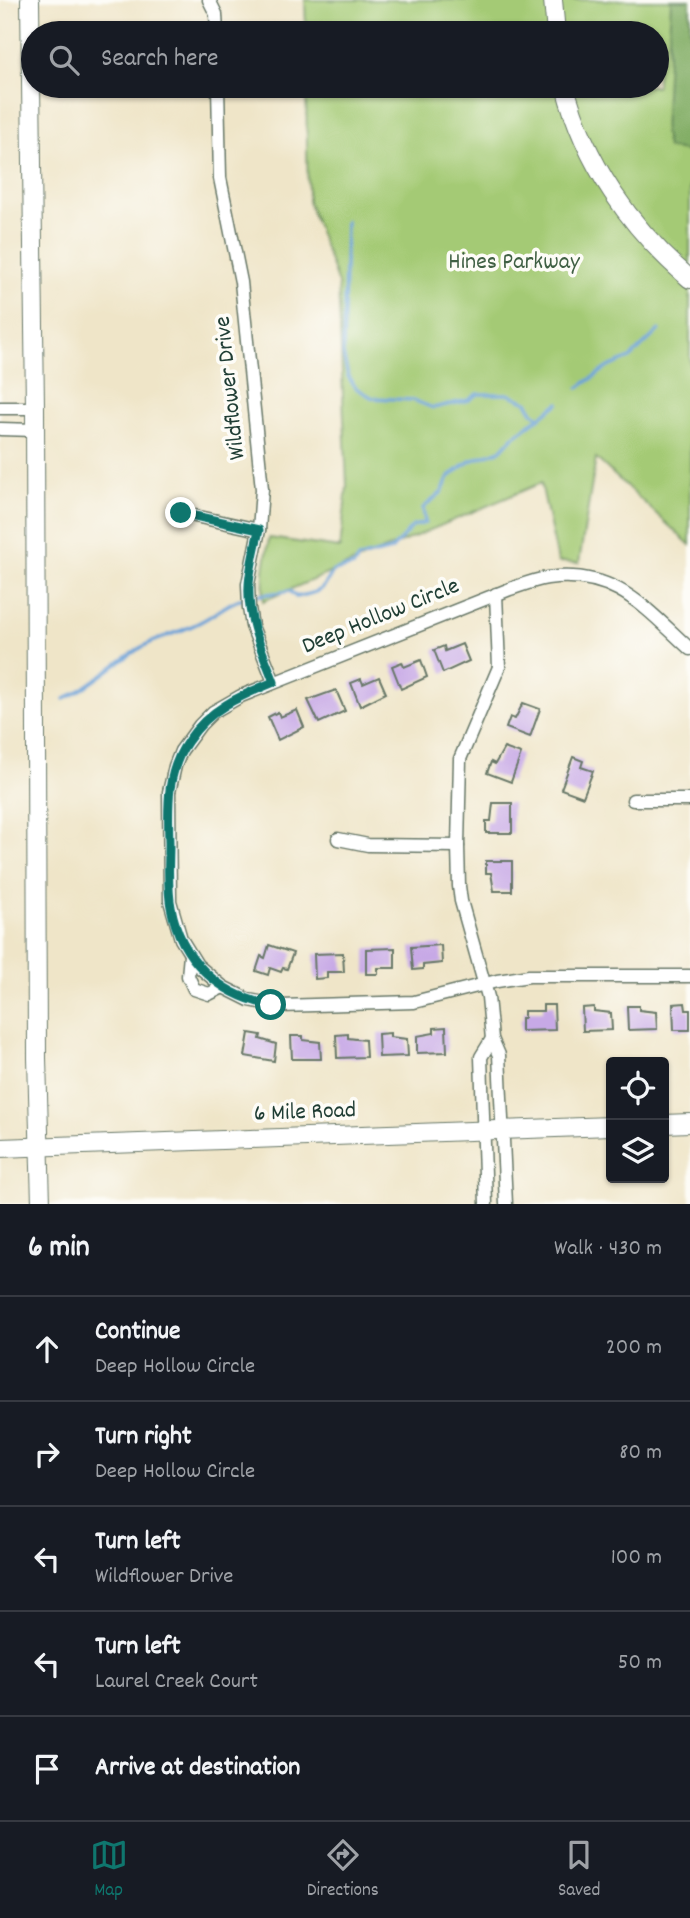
<!DOCTYPE html>
<meta charset="utf-8">
<style>
body{margin:0;font-family:Dekko,sans-serif;background:#20242c;color:#f1f3f6}
.controls{position:absolute;right:21px;bottom:21px;display:grid;overflow:hidden;border-radius:7px;box-shadow:0 2px 5px #0004}
.controls button{width:63px;height:63px;display:grid;place-items:center;padding:0;border:0;border-bottom:2px solid #363941;background:#171b24;color:#f1f3f6;font:35px sans-serif}
.stop{position:absolute;width:21px;height:21px;margin:-16px;border:5px solid #0f766e;border-radius:50%;background:#fff}
.stop.end{background:#0f766e;border-color:#fff;box-shadow:0 2px 7px #0008}
.list{margin:0;padding:0;list-style:none}
h2{display:flex;justify-content:space-between;align-items:center;height:91px;margin:0;padding:0 28px;font-size:30px}
h2 small{font-size:23px;font-weight:400;color:#9ea1a6}
.list li{display:grid;grid-template-columns:46px 1fr auto;gap:21px;align-items:center;box-sizing:border-box;height:105px;padding:0 28px;border-top:2px solid #363941}
.list b{display:block;font-size:26px;white-space:nowrap}
.list p{margin:0;font-size:23px;white-space:nowrap;color:#9ea1a6}
.list em{font-size:23px;font-style:normal;color:#9ea1a6}
.icon{flex:none;width:38px;height:38px;fill:none;stroke:currentColor;stroke-width:2;stroke-linecap:round;stroke-linejoin:round}
.map{position:relative;flex:none;width:690px;height:1204px;overflow:hidden}
.search{position:absolute;background:#171b24;box-shadow:0 2px 5px #0004;left:21px;right:21px;top:21px;height:77px;display:flex;align-items:center;gap:18px;box-sizing:border-box;padding:0 24px;border-radius:38px;color:#9ea1a6;font-size:26px}
.sheet{height:616px;background:#171b24}
nav{display:flex;justify-content:space-around;align-items:center;box-sizing:border-box;height:98px;border-top:2px solid #363941;background:#171b24;font-size:19px;color:#9ea1a6}
nav a{display:grid;justify-items:center;gap:4px}
nav .on{color:#0f766e}
.map>svg:first-child{display:block}
</style>
<div class="map">
<svg width="690" height="1204" viewBox="0 0 690 1204">
<rect width="100%" height="100%" fill="#fdfcf7"/>
<filter id="ink" filterUnits="userSpaceOnUse"><feTurbulence type="fractalNoise" baseFrequency=".0143" numOctaves="2"/><feDisplacementMap in="SourceGraphic" scale="14" xChannelSelector="R" yChannelSelector="G"/><feConvolveMatrix kernelMatrix="1 2 1 2 8 2 1 2 1" color-interpolation-filters="sRGB"/></filter>
<filter id="wash" filterUnits="userSpaceOnUse"><feTurbulence type="fractalNoise" baseFrequency=".00686" numOctaves="4" result="noise"/><feDisplacementMap in="SourceGraphic" scale="28" xChannelSelector="R" yChannelSelector="G"/><feGaussianBlur stdDeviation="1.57" result="paint"/><feColorMatrix in="noise" values="0 0 0 0 0 0 0 0 0 0 0 0 0 0 0 0 0 1.4 0 .05"/><feComposite in="paint" operator="in"/></filter>
<g filter="url(#wash)">
<rect width="100%" height="100%" fill="#efe5c8"/>
<path fill="#a4ca75" stroke="#628454" stroke-width="2" d="M 305,0 L 690,0 L 690,545 L 596,458 L 579,563 L 558,562 L 541,483 L 263,601 L 264,570 L 269,538 L 340,548 L 347,486 L 338,284 L 308,201 L 306,86 L 657,86 L 657,33 L 306,33 Z"/>
<path fill="#83ae66" stroke="#51764d" stroke-width="2" d="M 671,0 L 690,0 L 690,152 L 667,148 L 664,132 Z"/>
<g fill="none" stroke-linecap="round" stroke-linejoin="round">
<g stroke="#69a1d8" stroke-width="3.5">
<path d="M 346,221 L 343,354 L 348,376 L 356,388 L 373,398 L 413,400 L 433,408 L 469,400 L 477,394 L 508,394 L 527,402 L 533,412 L 539,417"/>
<path d="M 578,388 L 608,367 L 630,358 L 659,330"/>
<path d="M 252,596 L 290,591 L 296,597 C 322,590 320,595 333,571 L 354,566 L 358,559 L 363,557 L 391,550 L 413,526 L 425,523 L 423,508 L 442,492 L 449,477 L 470,461 L 501,450 L 513,437 L 559,403"/>
<path d="M 65,699 C 93,685 115,663 142,647 C 161,636 183,632 202,621 C 216,614 231,600 245,598"/>
</g>
</g>
<g id="blocks">
<g fill="#c7a9e6">
<path d="M 462,644 L 469,661 L 443,673 L 434,650 L 444,646 L 445,651 Z"/>
<path d="M 421,660 L 427,677 L 401,689 L 392,666 L 402,662 L 404,667 Z"/>
<path d="M 379,677 L 386,693 L 360,706 L 351,683 L 361,679 L 363,684 Z"/>
<path d="M 336,690 L 345,711 L 319,723 L 308,700 Z"/>
<path d="M 523,703 L 540,709 L 530,737 L 506,728 L 510,717 L 515,719 Z"/>
<path d="M 297,710 L 304,727 L 278,740 L 268,717 L 278,712 L 280,717 Z"/>
<path d="M 504,748 L 521,754 L 511,782 L 487,773 L 491,762 L 495,764 Z"/>
<path d="M 573,757 L 583,761 L 581,767 L 593,771 L 583,797 L 561,789 Z"/>
<path d="M 493,803 L 512,803 L 512,833 L 486,833 L 486,821 L 491,821 Z"/>
<path d="M 486,861 L 512,861 L 512,891 L 494,891 L 491,873 L 486,873 Z"/>
<path d="M 269,945 L 293,953 L 287,969 L 283,968 L 281,972 L 270,968 L 268,975 L 256,971 L 261,956 L 265,958 Z"/>
<path d="M 441,945 L 442,963 L 423,965 L 423,969 L 413,970 L 411,947 Z"/>
<path d="M 395,948 L 395,968 L 378,968 L 378,974 L 366,974 L 366,949 Z"/>
<path d="M 343,953 L 344,972 L 327,972 L 327,978 L 315,979 L 314,954 Z"/>
<path d="M 685,1003 L 686,1010 L 690,1010 L 690,1030 L 674,1030 L 673,1004 Z"/>
<path d="M 543,1005 L 554,1005 L 555,1030 L 521,1031 L 521,1018 L 524,1018 L 524,1011 L 543,1011 Z"/>
<path d="M 627,1006 L 639,1006 L 639,1010 L 656,1012 L 657,1029 L 628,1030 Z"/>
<path d="M 594,1007 L 594,1011 L 611,1013 L 612,1030 L 583,1031 L 582,1008 Z"/>
<path d="M 446,1027 L 447,1052 L 417,1053 L 417,1036 L 434,1033 L 434,1028 Z"/>
<path d="M 249,1033 L 261,1035 L 260,1039 L 276,1044 L 274,1061 L 245,1056 Z"/>
<path d="M 390,1033 L 390,1037 L 407,1039 L 408,1056 L 379,1057 L 378,1034 Z"/>
<path d="M 348,1034 L 348,1038 L 365,1040 L 366,1057 L 337,1058 L 336,1035 Z"/>
<path d="M 291,1036 L 303,1036 L 303,1040 L 320,1042 L 321,1059 L 292,1059 Z"/>
</g>
</g>
</g>
<g filter="url(#ink)">
<use href="#blocks" fill-opacity="0" stroke="#687868" stroke-width="2"/>
<g fill="none" stroke-linecap="round" stroke-linejoin="round">
<defs>
<g id="street">
<path d="M 209,0 L 216,14 L 217,33"/>
<path d="M 218,86 L 220,178 L 241,282 L 262,489 L 259,530 L 248,584 L 249,608 L 252,626 L 274,682"/>
<path d="M 0,408 L 35,408"/>
<path d="M 0,429 L 35,430"/>
<path d="M 181,513 L 259,530"/>
<path d="M 496,594 L 499,667 L 460,759 L 458,846 L 459,886 L 461,901 L 488,997 L 492,1039 L 499,1055 L 506,1204"/>
<path d="M 690,649 C 644,607 615,569 547,578 C 535,580 522,585 510,589 L 241,696 L 213,712 L 200,725 L 181,751 L 175,766 L 169,792 L 170,901 L 181,939 L 197,965 L 223,987 L 249,1000 L 281,1006 L 414,1002 L 497,981 L 529,976 L 690,976"/>
<path d="M 633,800 L 690,800"/>
<path d="M 338,839 L 368,845 L 458,846"/>
<path d="M 190,955 L 188,976 L 194,989 L 209,994 L 223,987"/>
<path d="M 486,1204 L 481,1057 L 492,1039"/>
</g>
<g id="secondary">
<path d="M 30,0 L 35,408 L 37,1058 L 41,1204"/>
<path d="M 553,0 L 556,33"/>
<path d="M 565,86 C 584,162 631,229 690,279"/>
<path d="M 664,1124 L 690,1123"/>
<path d="M 0,1148 L 611,1126"/>
</g>
</defs>
<use href="#street" stroke="#687868" stroke-width="15"/>
<use href="#secondary" stroke="#687868" stroke-width="20"/>
<use href="#street" stroke="#fff" stroke-width="12"/>
<use href="#secondary" stroke="#fff" stroke-width="18"/>
</g>
</g>
<g fill="none" stroke-linecap="round" stroke-linejoin="round" filter="url(#ink)">
<path stroke="#0f766e" stroke-width="9" d="M 181,513 L 259,530 C 255,548 250,567 249,585 C 247,620 262,650 274,682 C 240,696 209,709 188,741 C 166,772 168,807 169,843 C 169,864 167,887 171,907 C 180,959 220,996 271,1005"/>
</g>
<g text-anchor="middle" dominant-baseline="central" stroke-width="7" stroke-linejoin="round" paint-order="stroke">
<g font-size="24" fill="#406044" stroke="#fdfcf7">
<text x="514" y="263">Hines Parkway</text>
</g>
<g font-size="24" fill="#1f3d34" stroke="#fdfcf7">
<text transform="translate(231 388) rotate(-96)">Wildflower Drive</text>
<text transform="translate(381 617) rotate(-22)">Deep Hollow Circle</text>
<text transform="translate(305 1113) rotate(-2)">6 Mile Road</text>
</g>
</g>
</svg>
<div class="controls">
<button><svg class="icon" aria-label="locate" viewBox="0 0 24 24"><circle cx="12" cy="12" r="6"/><path d="M12 2v4M12 18v4M2 12h4M18 12h4"/></svg></button>
<button><svg class="icon" aria-label="layers" viewBox="0 0 24 24"><path d="M12 4l9 5-9 5-9-5zM3 14l9 5 9-5"/></svg></button>
</div>
<div class="stop" style="left:271px;top:1005px"></div>
<div class="stop end" style="left:181px;top:513px"></div>
<div class="search"><svg class="icon" aria-label="search" viewBox="0 0 24 24"><circle cx="10" cy="10" r="6"/><path d="M15 15l6 6"/></svg>Search here</div>
</div>
<section class="sheet">
<h2>6 min<small>Walk · 430 m</small></h2>
<ul class="list">
<li><svg class="icon" aria-label="ahead" viewBox="0 0 24 24"><path d="M12 20V5M6 11l6-6 6 6"/></svg><div><b>Continue</b><p>Deep Hollow Circle</p></div><em>200 m</em></li>
<li><svg class="icon" aria-label="right" viewBox="0 0 24 24"><path d="M7 20v-9h11M14 6l5 5-5 5"/></svg><div><b>Turn right</b><p>Deep Hollow Circle</p></div><em>80 m</em></li>
<li><svg class="icon" aria-label="left" viewBox="0 0 24 24"><path d="M17 20v-9H6M10 6l-5 5 5 5"/></svg><div><b>Turn left</b><p>Wildflower Drive</p></div><em>100 m</em></li>
<li><svg class="icon" aria-label="left" viewBox="0 0 24 24"><path d="M17 20v-9H6M10 6l-5 5 5 5"/></svg><div><b>Turn left</b><p>Laurel Creek Court</p></div><em>50 m</em></li>
<li><svg class="icon" aria-label="arrive" viewBox="0 0 24 24"><path d="M6 21V4h12l-3 4 3 4H6"/></svg><div><b>Arrive at destination</b></div></li>
</ul>
</section>
<nav>
<a class="on"><svg class="icon" aria-label="map" viewBox="0 0 24 24"><path d="M3 6l6-2 6 2 6-2v14l-6 2-6-2-6 2zM9 4v14M15 6v14"/></svg>Map</a>
<a><svg class="icon" aria-label="directions" viewBox="0 0 24 24"><path d="M12 3l9 9-9 9-9-9zM9 14v-3h6M13 9l2 2-2 2"/></svg>Directions</a>
<a><svg class="icon" aria-label="saved" viewBox="0 0 24 24"><path d="M7 4h10v16l-5-4-5 4z"/></svg>Saved</a>
</nav>
